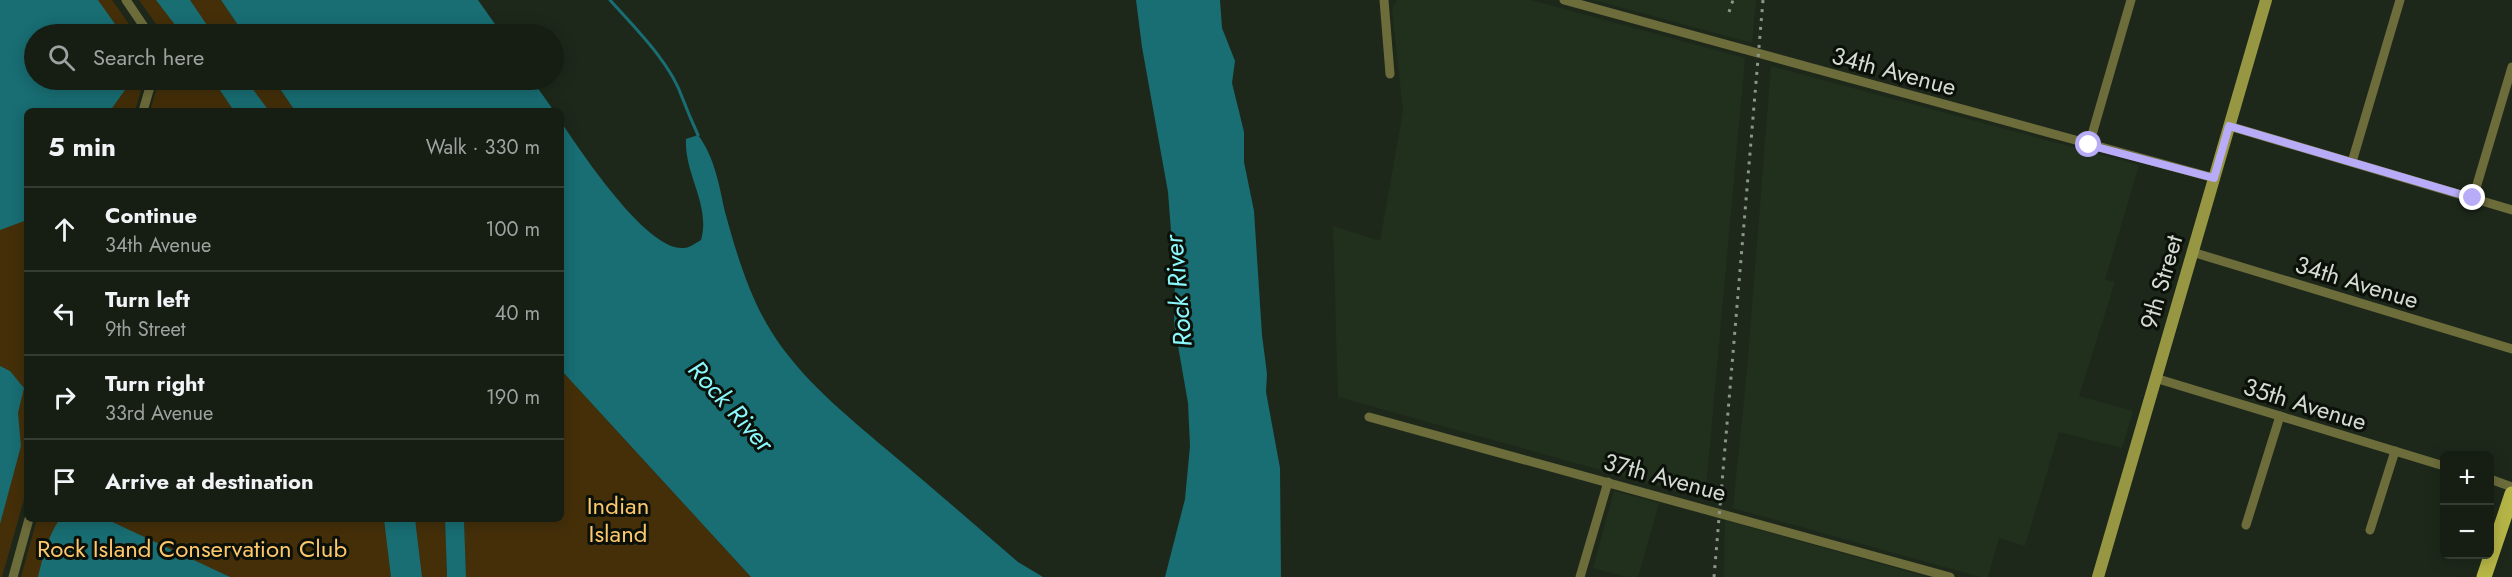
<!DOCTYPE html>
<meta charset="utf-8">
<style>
body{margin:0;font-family:Jost,sans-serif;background:#1f271d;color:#f1f3f6}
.controls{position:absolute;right:18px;bottom:18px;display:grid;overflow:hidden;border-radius:9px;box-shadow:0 3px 15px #0003}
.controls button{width:54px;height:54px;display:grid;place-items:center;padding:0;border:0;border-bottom:2px solid #353c34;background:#161e14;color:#f1f3f6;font:30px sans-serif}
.stop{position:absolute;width:18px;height:18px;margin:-14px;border:4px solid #b8abf7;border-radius:50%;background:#fff}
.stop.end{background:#b8abf7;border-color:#fff;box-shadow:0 2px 6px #0008}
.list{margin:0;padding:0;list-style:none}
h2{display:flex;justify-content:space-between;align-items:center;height:78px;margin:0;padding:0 24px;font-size:26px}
h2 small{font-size:20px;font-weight:400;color:#9ea2a0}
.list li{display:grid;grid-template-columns:39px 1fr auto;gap:18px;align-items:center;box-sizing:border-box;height:84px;padding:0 24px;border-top:2px solid #353c34}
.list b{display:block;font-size:22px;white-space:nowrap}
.list p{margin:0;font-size:20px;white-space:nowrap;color:#9ea2a0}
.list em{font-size:20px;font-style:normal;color:#9ea2a0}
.icon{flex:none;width:33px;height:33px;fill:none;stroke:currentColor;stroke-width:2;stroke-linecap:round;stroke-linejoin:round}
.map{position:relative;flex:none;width:2512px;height:577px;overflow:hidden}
.search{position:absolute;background:#161e14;box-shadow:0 3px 15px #0003;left:24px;top:24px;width:540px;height:66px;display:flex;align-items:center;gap:15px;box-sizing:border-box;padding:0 21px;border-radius:33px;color:#9ea2a0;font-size:22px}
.panel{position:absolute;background:#161e14;box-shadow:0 3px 15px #0003;left:24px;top:108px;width:540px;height:414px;border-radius:9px}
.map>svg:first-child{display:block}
</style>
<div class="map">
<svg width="2512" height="577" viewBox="0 0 2512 577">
<rect width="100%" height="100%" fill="#1d281a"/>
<g fill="#20301d">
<path d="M 1397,0 L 1531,0 L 1745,58 L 1705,499 L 1338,397 L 1333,226 L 1380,241 L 1403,111 L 1392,9 Z"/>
<path d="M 1594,0 L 1756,0 L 1752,43 Z"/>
<path d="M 1771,66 L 2139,165 L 2105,280 L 2115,282 L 2079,396 L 2133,411 L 2122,448 L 2059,432 L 2025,546 L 1999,538 L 1988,577 L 1980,577 L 1733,508 L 1747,370 Z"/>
<path d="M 1614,491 L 1659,503 L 1638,577 L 1627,577 L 1593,568 Z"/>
<path d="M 1725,520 L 1927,577 L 1724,577 Z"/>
</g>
<g fill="#442f09">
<path d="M 0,0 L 112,0 L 136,34 L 34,34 L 34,80 L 144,80 L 135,111 L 27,111 L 27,489 L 2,577 L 0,577 Z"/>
<path d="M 139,0 L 221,0 L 244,34 L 163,34 Z"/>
<path d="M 159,80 L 274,80 L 295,111 L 150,111 Z"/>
<path d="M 561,370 L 751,577 L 466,577 L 464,519 L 561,519 Z"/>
<path d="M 37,519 L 445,519 L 447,577 L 21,577 Z"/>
</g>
<g fill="#186e73">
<path d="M 0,0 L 98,0 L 122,34 L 34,34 L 34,80 L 132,80 L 110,111 L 27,111 L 27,220 L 0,230 Z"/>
<path d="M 156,0 L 190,0 L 213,34 L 182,34 Z"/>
<path d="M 221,0 L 478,0 L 502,34 L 244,34 Z"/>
<path d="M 1136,0 L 1220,0 L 1222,28 L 1235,61 L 1232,83 L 1244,132 L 1244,162 L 1254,211 L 1262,335 L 1267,374 L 1266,392 L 1280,468 L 1281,577 L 1165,577 L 1185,499 L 1190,446 L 1188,403 L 1174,323 L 1175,283 L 1168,192 L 1142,47 Z"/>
<path d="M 213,80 L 246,80 L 269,111 L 234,111 Z"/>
<path d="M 274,80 L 532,80 L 554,111 L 295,111 Z"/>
<path d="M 561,122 C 580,150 647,252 684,248 C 689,248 696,243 701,240 C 711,205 684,174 686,139 L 698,135 C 715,158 719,185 725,212 C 736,252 749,296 771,331 C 800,378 845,414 886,449 C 930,486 974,524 1018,562 L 1043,577 L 751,577 L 561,370 Z"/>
<path d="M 0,366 L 10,371 L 24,388 L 18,413 L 21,446 L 0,524 Z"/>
<path d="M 60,519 L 106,519 L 230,577 L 38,577 C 42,559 49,533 60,519 Z"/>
<path d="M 384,519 L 415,519 L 422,577 L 391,577 Z"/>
<path d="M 445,519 L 464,519 L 466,577 L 447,577 Z"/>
</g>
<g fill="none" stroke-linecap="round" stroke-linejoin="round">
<path stroke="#186e73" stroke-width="3" d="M 610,0 C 634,27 670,62 682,97 C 687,110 692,122 698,135"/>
<g stroke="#6d6d3c" stroke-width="9">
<path d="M 126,0 L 149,34"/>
<path d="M 1384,0 L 1390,74"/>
<path d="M 1564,0 L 2214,178"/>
<path d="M 143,111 L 152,80"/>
<path d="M 2229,126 L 2512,210"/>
<path d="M 2089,145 L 2131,0"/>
<path d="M 2352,162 L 2400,0"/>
<path d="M 2473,198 L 2512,67"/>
<path d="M 2192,252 L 2512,349"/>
<path d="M 2155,378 L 2444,466"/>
<path d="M 1369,417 L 1950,577"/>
<path d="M 2490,479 L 2512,487"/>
<path d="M 2246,525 L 2280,416"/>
<path d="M 2370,530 L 2395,451"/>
<path d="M 13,577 L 29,519"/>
<path d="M 1580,577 L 1608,482"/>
</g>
<path stroke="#969643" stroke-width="12" d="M 2098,577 L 2266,0"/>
<path stroke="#b6b647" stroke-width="15" d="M 2484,577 L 2512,494"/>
<g stroke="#8d968b" stroke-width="3" stroke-dasharray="3 6" stroke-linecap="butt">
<path d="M 1729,12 L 1733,0"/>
<path d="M 1714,577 L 1763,0"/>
</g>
</g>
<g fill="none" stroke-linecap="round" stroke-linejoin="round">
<path stroke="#b8abf7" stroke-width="8" d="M 2089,145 L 2214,178 L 2229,126 L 2473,198"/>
</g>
<g text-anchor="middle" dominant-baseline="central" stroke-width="6" stroke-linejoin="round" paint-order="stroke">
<g font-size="24" fill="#d4dbd2" stroke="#0b1009">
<text transform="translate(1894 71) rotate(15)">34th Avenue</text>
<text transform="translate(2161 282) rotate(-74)">9th Street</text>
<text transform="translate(2357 282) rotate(17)">34th Avenue</text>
<text transform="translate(2305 404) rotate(17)">35th Avenue</text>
<text transform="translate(1665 477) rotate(15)">37th Avenue</text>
</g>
<g font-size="24" fill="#fdc76b" stroke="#0b1009">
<text x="618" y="505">Indian<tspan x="618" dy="28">Island</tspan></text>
<text x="192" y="548">Rock Island Conservation Club</text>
</g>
<g font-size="26" font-style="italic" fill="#8bf7fd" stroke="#0b1009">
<text transform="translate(1178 291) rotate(-95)">Rock River</text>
<text transform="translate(731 406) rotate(48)">Rock River</text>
</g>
</g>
</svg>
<div class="controls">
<button>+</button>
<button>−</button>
</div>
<div class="stop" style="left:2089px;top:145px"></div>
<div class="stop end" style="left:2473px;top:198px"></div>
<div class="search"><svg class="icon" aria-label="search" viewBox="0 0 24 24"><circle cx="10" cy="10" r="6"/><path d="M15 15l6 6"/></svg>Search here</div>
<section class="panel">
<h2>5 min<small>Walk · 330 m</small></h2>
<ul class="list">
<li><svg class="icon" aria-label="ahead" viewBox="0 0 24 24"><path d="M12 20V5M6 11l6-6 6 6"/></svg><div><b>Continue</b><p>34th Avenue</p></div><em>100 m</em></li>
<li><svg class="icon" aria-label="left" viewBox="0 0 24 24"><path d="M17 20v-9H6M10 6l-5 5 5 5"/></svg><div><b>Turn left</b><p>9th Street</p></div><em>40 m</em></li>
<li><svg class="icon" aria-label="right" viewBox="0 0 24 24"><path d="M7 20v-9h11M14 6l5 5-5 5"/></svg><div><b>Turn right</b><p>33rd Avenue</p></div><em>190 m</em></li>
<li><svg class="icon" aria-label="arrive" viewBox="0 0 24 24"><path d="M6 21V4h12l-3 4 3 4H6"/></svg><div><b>Arrive at destination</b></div></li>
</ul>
</section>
</div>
